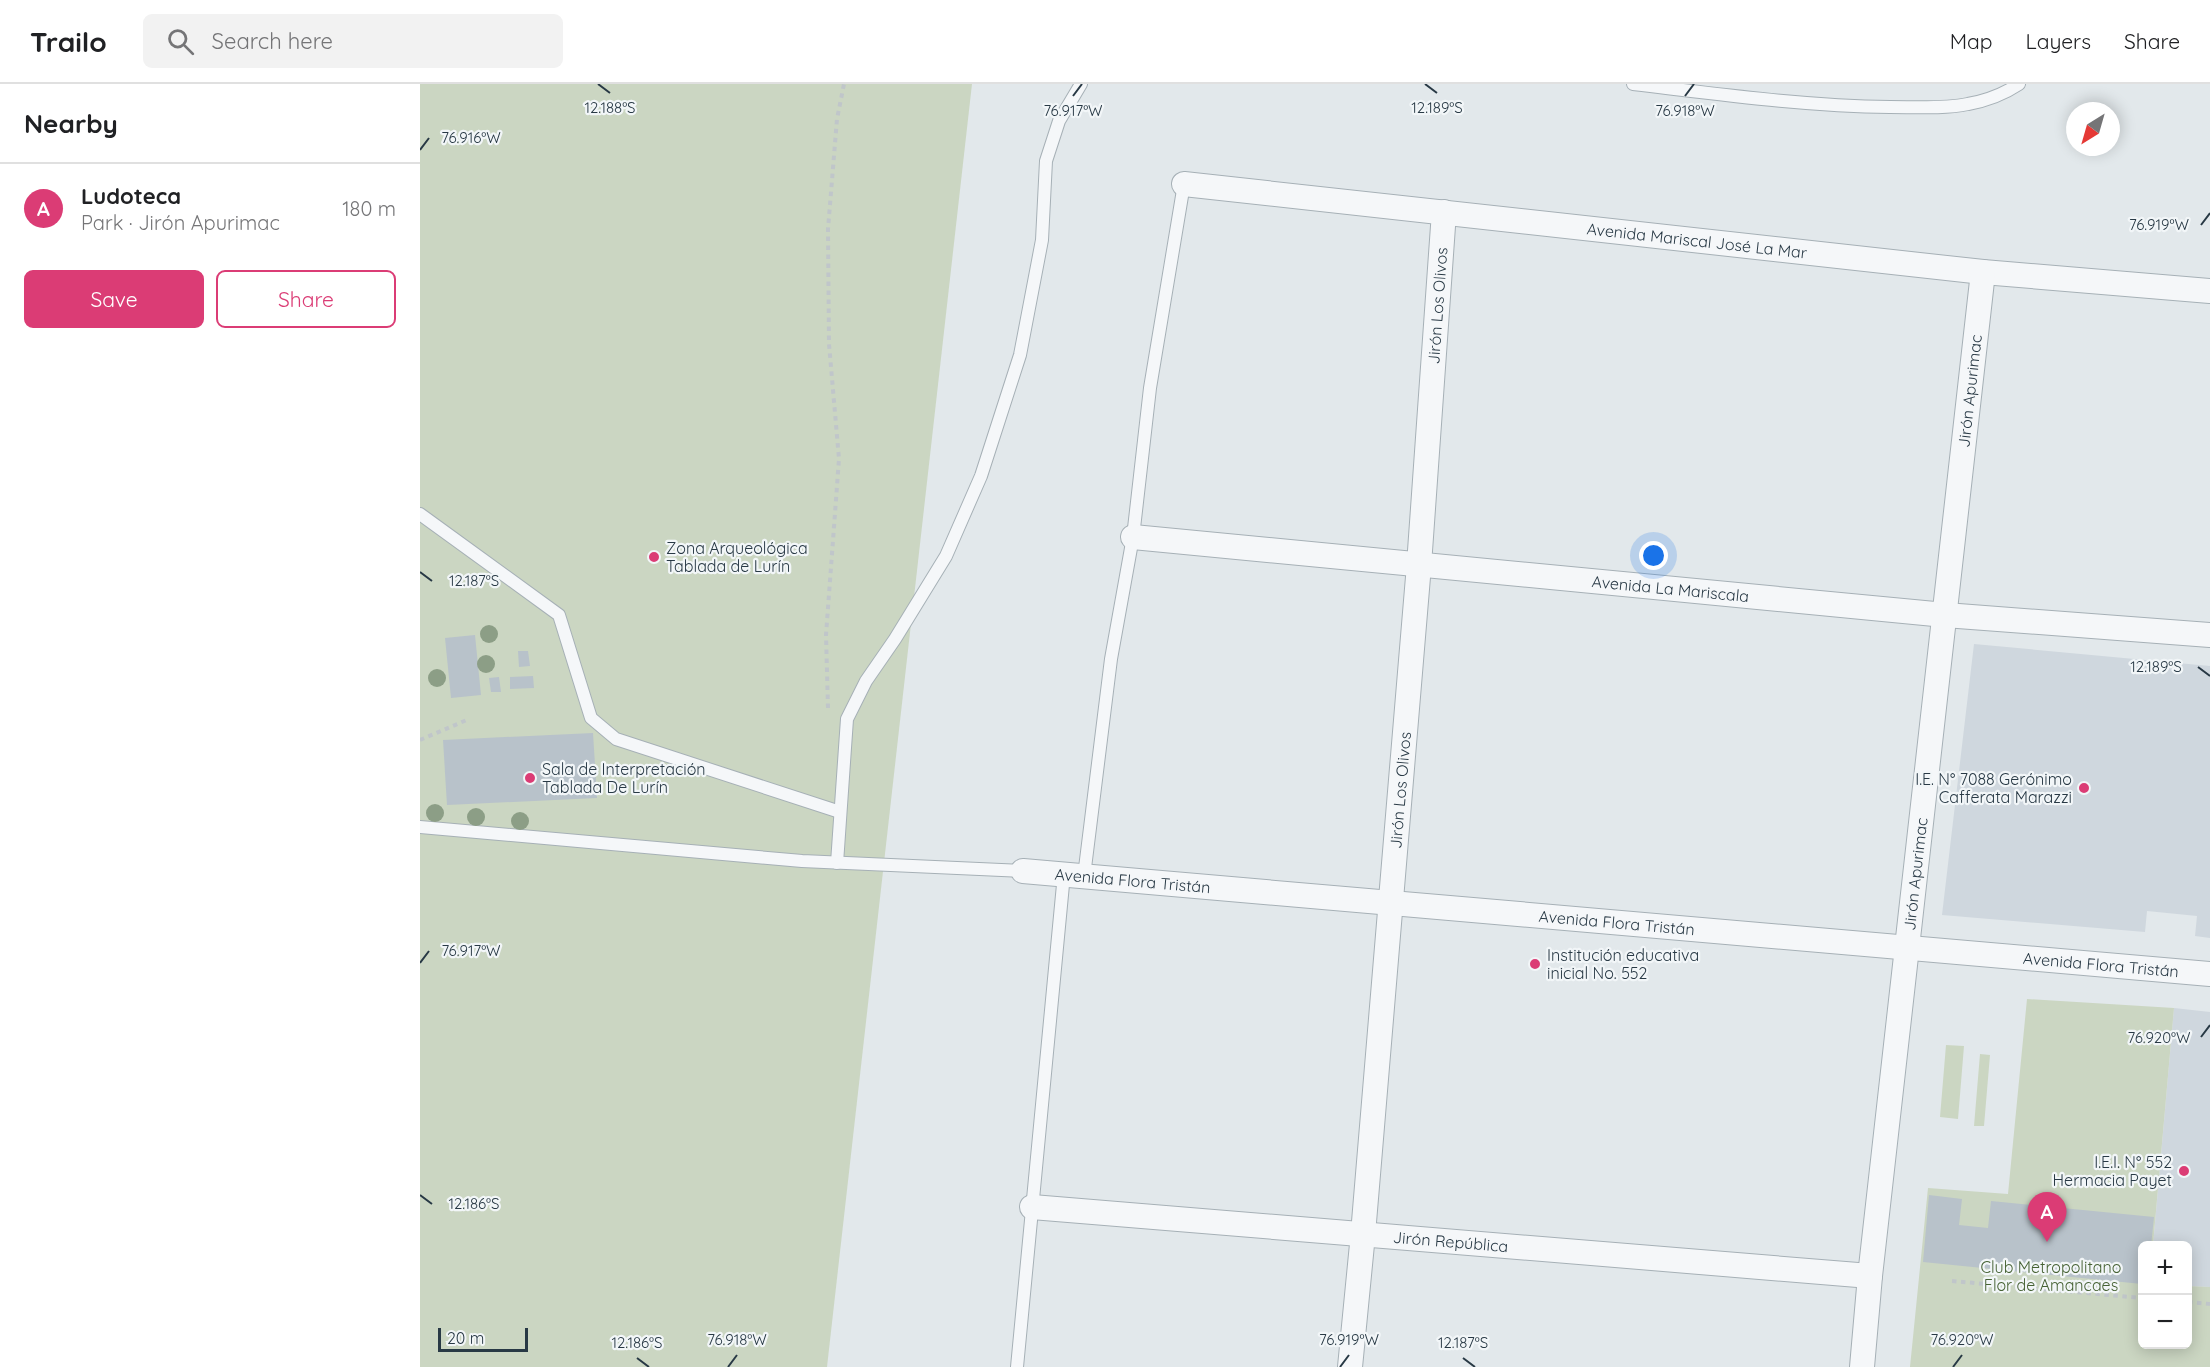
<!DOCTYPE html>
<meta charset="utf-8">
<style>
body{margin:0;font-family:Quicksand,sans-serif;background:#f2f2f2;color:#202124}
.controls{position:absolute;right:18px;bottom:18px;display:grid;overflow:hidden;border-radius:9px;box-shadow:0 3px 15px #0003}
.controls button{width:54px;height:54px;display:grid;place-items:center;padding:0;border:0;border-bottom:2px solid #e0e0e0;background:#fff;color:#202124;font:30px sans-serif}
.compass{position:absolute;left:1646px;top:18px;width:54px;height:54px;border-radius:50%;background:#fff;box-shadow:0 3px 15px #0003;rotate:217deg}
.scale{position:absolute;left:18px;bottom:15px;width:90px;box-sizing:border-box;padding-left:6px;border:3px solid #283945;border-top:0;font-size:16px;line-height:21px;white-space:nowrap;color:#283945;-webkit-text-stroke:4px #f2f6f8;paint-order:stroke}
.you{position:absolute;left:1234px;top:472px;width:21px;height:21px;margin:-15px;border:4px solid #fff;border-radius:50%;background:#1a73e8;box-shadow:0 0 0 9px #1a73e833}
.badge{display:grid;place-items:center;width:39px;height:39px;border-radius:50%;background:#db3c75;color:#fff;font-size:20px;font-weight:700}
.pin{position:absolute;translate:-50% -50px;filter:drop-shadow(0 2px 3px #0008)}
.pin::after{content:'';position:absolute;top:32px;width:21px;height:18px;background:inherit;clip-path:polygon(0 0,100% 0,50% 100%)}
.list{margin:0;padding:0;list-style:none}
h2{display:flex;justify-content:space-between;align-items:center;height:78px;margin:0;padding:0 24px;font-size:26px}
h2 small{font-size:20px;font-weight:400;color:#757577}
.list li{display:grid;grid-template-columns:39px 1fr auto;gap:18px;align-items:center;box-sizing:border-box;height:90px;padding:0 24px;border-top:2px solid #e0e0e0}
.list b{display:block;font-size:22px;white-space:nowrap}
.list p{margin:0;font-size:20px;white-space:nowrap;color:#757577}
.list em{font-size:20px;font-style:normal;color:#757577}
.actions{display:flex;gap:12px;padding:18px 24px}
.actions a{flex:1;padding:14px 0;border:2px solid #db3c75;border-radius:9px;text-align:center;font-size:21px;color:#db3c75}
.actions .main{background:#db3c75;color:#fff}
.icon{flex:none;width:33px;height:33px;fill:none;stroke:currentColor;stroke-width:2;stroke-linecap:round;stroke-linejoin:round}
.map{position:relative;flex:none;width:1790px;height:1283px;overflow:hidden}
header{display:flex;align-items:center;gap:36px;box-sizing:border-box;height:84px;padding:0 30px;background:#fff;border-bottom:2px solid #e0e0e0}
header strong{font-size:28px}
nav{display:flex;gap:33px;margin-inline-start:auto;font-size:21px}
.search{width:420px;height:54px;background:#f2f2f2;display:flex;align-items:center;gap:15px;box-sizing:border-box;padding:0 21px;border-radius:9px;color:#757577;font-size:22px}
main{display:flex}
aside{flex:1;background:#fff}
.map>svg:first-child{display:block}
</style>
<header>
<strong>Trailo</strong>
<div class="search"><svg class="icon" aria-label="search" viewBox="0 0 24 24"><circle cx="10" cy="10" r="6"/><path d="M15 15l6 6"/></svg>Search here</div>
<nav><a>Map</a><a>Layers</a><a>Share</a></nav>
</header>
<main>
<aside>
<h2>Nearby<small></small></h2>
<ul class="list">
<li><span class="badge">A</span><div><b>Ludoteca</b><p>Park · Jirón Apurimac</p></div><em>180 m</em></li>
</ul>
<div class="actions"><a class="main">Save</a><a>Share</a></div>
</aside>
<div class="map">
<svg width="1790" height="1283" viewBox="0 0 1790 1283">
<rect width="100%" height="100%" fill="#e2e8eb"/>
<g fill="#cfd7de">
<path d="M 1554,560 L 1790,582 L 1790,854 L 1775,852 L 1777,832 L 1727,827 L 1725,848 L 1522,831 Z"/>
<path d="M 1754,924 L 1790,928 L 1790,1203 L 1768,1202 L 1768,1162 L 1733,1162 Z"/>
</g>
<g fill="#cbd6c2">
<path d="M 0,0 L 552,0 L 407,1283 L 0,1283 Z"/>
<path d="M 1607,915 L 1754,924 L 1733,1161 L 1722,1162 L 1722,1260 L 1768,1260 L 1768,1202 L 1790,1203 L 1790,1283 L 1490,1283 L 1508,1104 L 1588,1110 Z"/>
<path d="M 1526,961 L 1544,962 L 1538,1035 L 1520,1033 Z"/>
<path d="M 1560,970 L 1570,971 L 1564,1042 L 1554,1042 Z"/>
</g>
<g fill="#b8c2ca">
<path d="M 55,551 L 61,611 L 31,614 L 25,554 Z"/>
<path d="M 98,567 L 108,567 L 110,582 L 99,583 Z"/>
<path d="M 113,592 L 114,604 L 90,605 L 90,593 Z"/>
<path d="M 79,593 L 81,608 L 71,608 L 69,594 Z"/>
<path d="M 173,649 L 177,714 L 27,721 L 23,656 Z"/>
<path d="M 1509,1111 L 1542,1115 L 1539,1141 L 1568,1144 L 1571,1117 L 1734,1133 L 1731,1162 L 1722,1162 L 1722,1200 L 1503,1178 Z"/>
</g>
<g fill="none" stroke-linecap="round" stroke-linejoin="round">
<defs>
<g id="service">
<path d="M 1213,0 C 1298,10 1384,22 1470,23 C 1495,23 1523,25 1548,20 C 1565,17 1584,10 1599,0"/>
<path d="M 0,430 L 139,531 L 171,634 L 196,655 L 420,728"/>
<path d="M 0,743 L 382,777 L 603,787"/>
<path d="M 417,779 L 427,635 L 446,597 L 475,555 L 526,472 L 561,392 L 600,271 L 622,156 L 626,77 L 639,37 L 661,0"/>
<path d="M 664,792 L 691,575 L 713,453 L 730,304 L 764,100"/>
<path d="M 597,1283 L 644,790"/>
</g>
<g id="minor">
<path id="s1" d="M 764,100 L 1563,188 L 1790,207"/>
<path id="s2" d="M 713,453 L 1525,531 L 1790,551"/>
<path id="s3" d="M 603,787 L 1790,890"/>
<path id="s4" d="M 612,1123 L 1450,1192"/>
<path id="s5" d="M 930,1283 L 943,1150 L 999,481 L 1024,128"/>
<path id="s6" d="M 1442,1283 L 1450,1192 L 1563,188"/>
</g>
</defs>
<use href="#service" stroke="#a6b0b6" stroke-width="14"/>
<use href="#minor" stroke="#a6b0b6" stroke-width="26"/>
<g stroke="#c0c6ca" stroke-width="4" stroke-dasharray="4.5 4.5" stroke-linecap="butt">
<path d="M 408,624 L 406,551 L 419,375 L 409,260 L 408,145 L 417,35 L 424,0"/>
<path d="M 0,656 L 49,635"/>
<path d="M 1532,1197 L 1722,1214"/>
<path d="M 1768,1218 L 1790,1220"/>
</g>
<use href="#service" stroke="#f5f7f9" stroke-width="12"/>
<use href="#minor" stroke="#f5f7f9" stroke-width="24"/>
</g>
<g fill="#8c9e86">
<circle cx="69" cy="550" r="9"/>
<circle cx="66" cy="580" r="9"/>
<circle cx="17" cy="594" r="9"/>
<circle cx="15" cy="729" r="9"/>
<circle cx="56" cy="733" r="9"/>
<circle cx="100" cy="737" r="9"/>
</g>
<path fill="none" stroke="#283945" stroke-width="2" d="M 178,0 L 190,9M 1005,0 L 1017,9M 653,12 L 662,0M 1265,12 L 1274,0M 0,66 L 9,54M 1781,141 L 1790,129M 0,488 L 12,497M 1778,583 L 1790,592M 0,879 L 9,867M 1781,953 L 1790,941M 0,1111 L 12,1120M 217,1274 L 229,1283M 1043,1274 L 1055,1283M 308,1283 L 317,1271M 920,1283 L 929,1271M 1533,1283 L 1542,1271"/>
<g fill="#db3c75" stroke="#f2f6f8" stroke-width="2">
<circle cx="234" cy="473" r="6"/>
<circle cx="110" cy="694" r="6"/>
<circle cx="1664" cy="704" r="6"/>
<circle cx="1115" cy="880" r="6"/>
<circle cx="1764" cy="1087" r="6"/>
</g>
<g text-anchor="middle" dominant-baseline="central" stroke-width="4.5" stroke-linejoin="round" paint-order="stroke">
<g font-size="16" fill="#283945" stroke="#f2f6f8">
<text stroke="none"><textPath href="#s1" startOffset="516">Avenida Mariscal José La Mar</textPath></text>
<text stroke="none"><textPath href="#s5" startOffset="1065">Jirón Los Olivos</textPath></text>
<text stroke="none"><textPath href="#s6" startOffset="982">Jirón Apurimac</textPath></text>
<text stroke="none"><textPath href="#s2" startOffset="540">Avenida La Mariscala</textPath></text>
<text stroke="none"><textPath href="#s5" startOffset="579">Jirón Los Olivos</textPath></text>
<text stroke="none"><textPath href="#s6" startOffset="496">Jirón Apurimac</textPath></text>
<text stroke="none"><textPath href="#s3" startOffset="110">Avenida Flora Tristán</textPath></text>
<text stroke="none"><textPath href="#s3" startOffset="596">Avenida Flora Tristán</textPath></text>
<text stroke="none"><textPath href="#s3" startOffset="1082">Avenida Flora Tristán</textPath></text>
<text stroke="none"><textPath href="#s4" startOffset="420">Jirón República</textPath></text>
</g>
<g font-size="16" fill="#283945" stroke="#f2f6f8" text-anchor="start">
<text x="246" y="464">Zona Arqueológica<tspan x="246" dy="18">Tablada de Lurín</tspan></text>
<text x="122" y="685">Sala de Interpretación<tspan x="122" dy="18">Tablada De Lurín</tspan></text>
<text x="1652" y="695" text-anchor="end">I.E. N° 7088 Gerónimo<tspan x="1652" dy="18">Cafferata Marazzi</tspan></text>
<text x="1127" y="871">Institución educativa<tspan x="1127" dy="18">inicial No. 552</tspan></text>
<text x="1752" y="1078" text-anchor="end">I.E.I. N° 552<tspan x="1752" dy="18">Hermacia Payet</tspan></text>
</g>
<g font-size="16" fill="#466234" stroke="#f2f6f8">
<text x="1631" y="1183">Club Metropolitano<tspan x="1631" dy="18">Flor de Amancaes</tspan></text>
</g>
</g>
<g font-size="15" text-anchor="middle" fill="#283945" stroke="#f2f6f8" stroke-width="4.5" stroke-linejoin="round" paint-order="stroke">
<text x="190" y="29">12.188°S</text>
<text x="1017" y="29">12.189°S</text>
<text x="653" y="32">76.917°W</text>
<text x="1265" y="32">76.918°W</text>
<text x="51" y="59">76.916°W</text>
<text x="1739" y="146">76.919°W</text>
<text x="54" y="502">12.187°S</text>
<text x="1736" y="588">12.189°S</text>
<text x="51" y="872">76.917°W</text>
<text x="1739" y="959">76.920°W</text>
<text x="54" y="1125">12.186°S</text>
<text x="317" y="1261">76.918°W</text>
<text x="929" y="1261">76.919°W</text>
<text x="1542" y="1261">76.920°W</text>
<text x="217" y="1264">12.186°S</text>
<text x="1043" y="1264">12.187°S</text>
</g>
</svg>
<div class="controls">
<button>+</button>
<button>−</button>
</div>
<svg class="compass" viewBox="-18 -18 36 36"><path d="M0-13l5 13h-10z" fill="#e53935"/><path d="M0 13l5-13h-10z" fill="#757577"/></svg>
<div class="scale">20 m</div>
<div class="you"></div>
<div class="pin badge" style="left:1627px;top:1158px">A</div>
</div>
</main>
